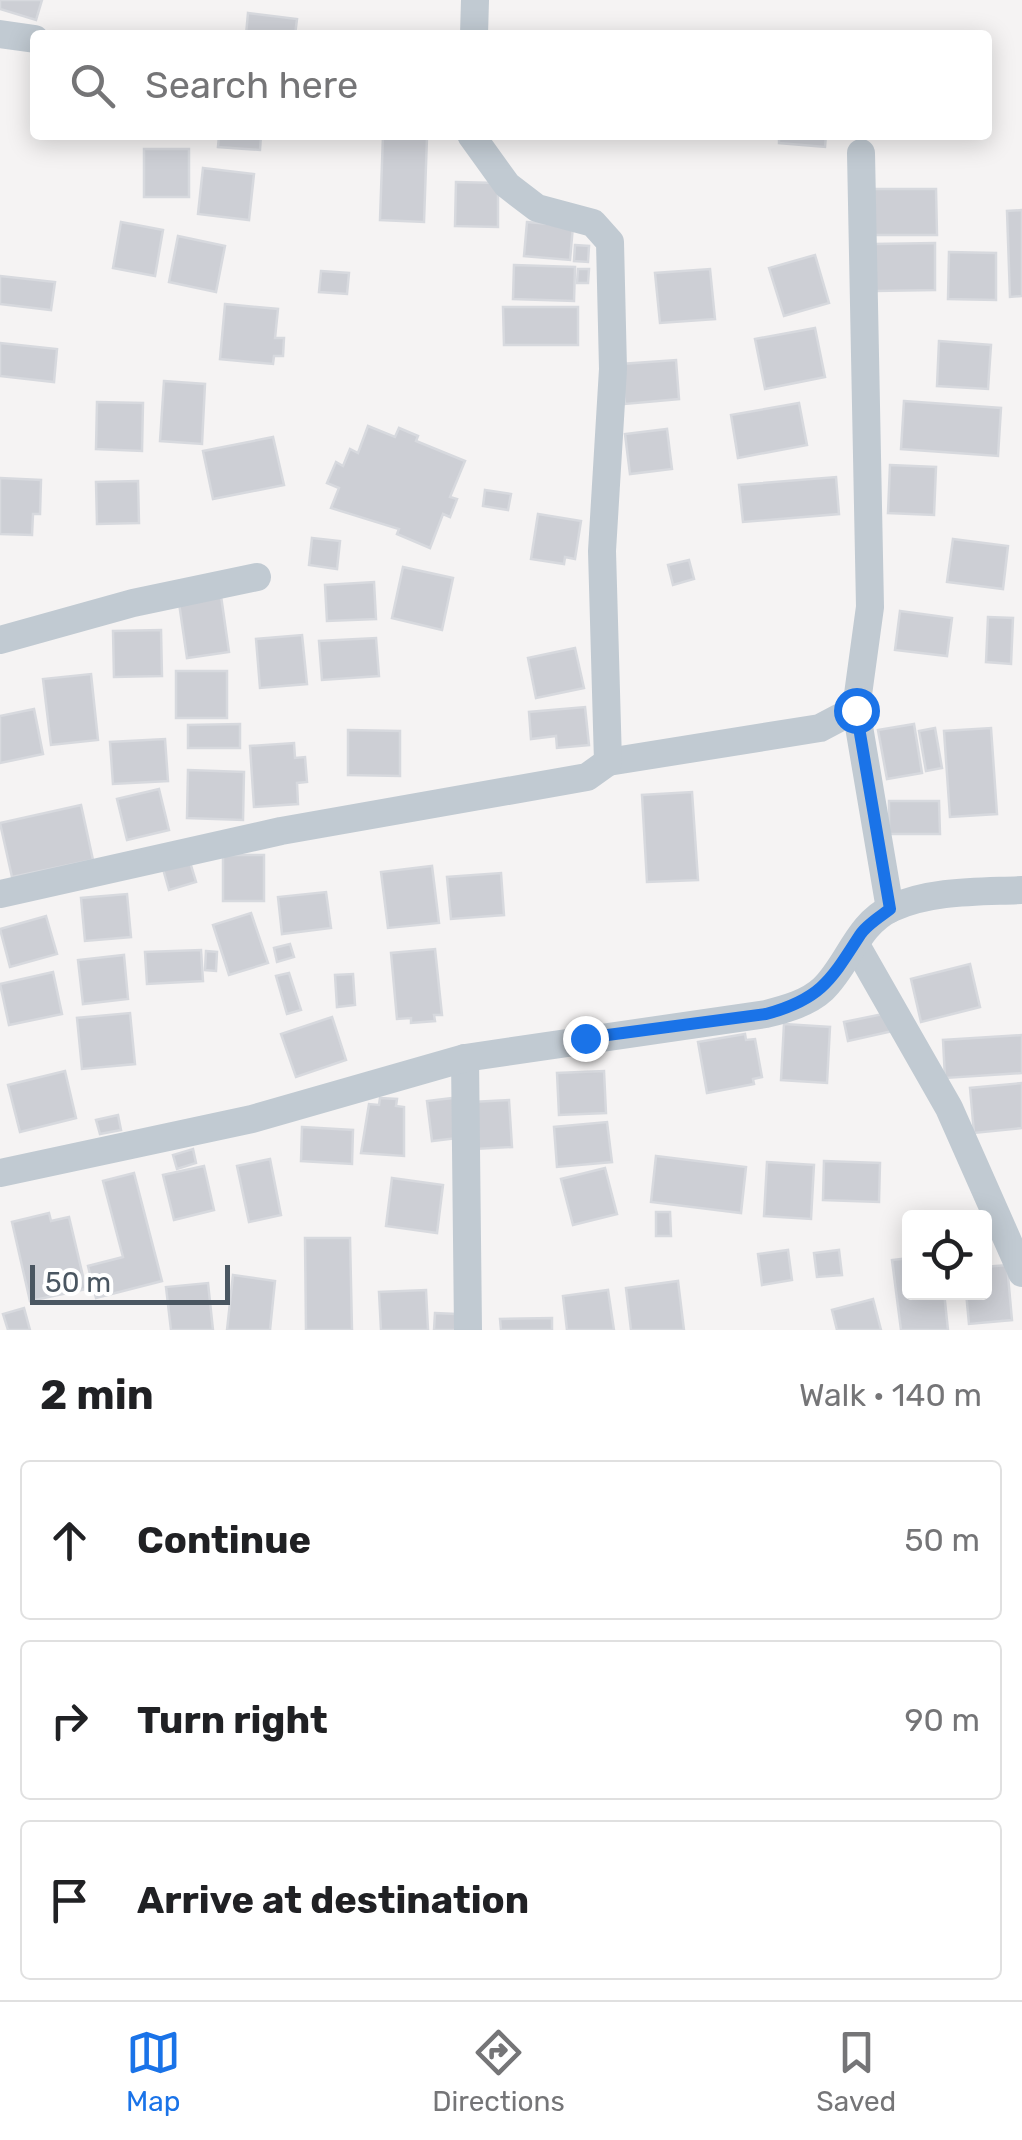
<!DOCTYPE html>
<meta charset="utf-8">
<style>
body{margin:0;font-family:Rubik,sans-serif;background:#f6f6f6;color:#202124}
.controls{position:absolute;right:30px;bottom:30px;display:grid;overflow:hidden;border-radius:10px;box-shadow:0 5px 25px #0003}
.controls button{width:90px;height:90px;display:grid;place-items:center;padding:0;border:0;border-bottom:2px solid #e0e0e0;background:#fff;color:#202124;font:50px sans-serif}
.scale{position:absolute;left:30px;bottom:25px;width:200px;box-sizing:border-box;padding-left:10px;border:5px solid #4a5661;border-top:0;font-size:28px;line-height:35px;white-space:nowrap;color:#4a5661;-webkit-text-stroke:8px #fff;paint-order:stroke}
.stop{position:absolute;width:30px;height:30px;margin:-22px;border:8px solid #1a73e8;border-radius:50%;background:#fff}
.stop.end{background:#1a73e8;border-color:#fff;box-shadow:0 2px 10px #0008}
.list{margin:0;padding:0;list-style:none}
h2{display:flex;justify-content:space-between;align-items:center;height:130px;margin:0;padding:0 40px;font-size:42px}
h2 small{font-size:32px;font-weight:400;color:#757577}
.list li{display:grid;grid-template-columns:65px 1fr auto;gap:30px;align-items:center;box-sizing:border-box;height:160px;margin:0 20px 20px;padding:0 20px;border:2px solid #e0e0e0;border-radius:10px}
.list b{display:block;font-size:38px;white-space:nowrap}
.list em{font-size:32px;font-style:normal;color:#757577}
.icon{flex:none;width:55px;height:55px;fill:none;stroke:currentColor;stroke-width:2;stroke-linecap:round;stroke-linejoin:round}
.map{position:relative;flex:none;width:1022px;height:1330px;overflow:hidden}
.search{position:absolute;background:#fff;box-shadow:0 5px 25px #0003;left:30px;right:30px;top:30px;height:110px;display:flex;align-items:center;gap:25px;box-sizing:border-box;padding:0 35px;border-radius:10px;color:#757577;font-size:38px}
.sheet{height:670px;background:#fff}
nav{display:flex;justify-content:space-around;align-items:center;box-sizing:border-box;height:140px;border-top:2px solid #e0e0e0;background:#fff;font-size:28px;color:#757577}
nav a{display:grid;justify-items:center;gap:5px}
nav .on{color:#1a73e8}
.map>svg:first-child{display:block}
</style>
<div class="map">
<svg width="1022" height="1330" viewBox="0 0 1022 1330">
<rect width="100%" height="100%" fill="#f5f3f3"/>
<g fill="#cdcfd5" stroke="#d7d9de" stroke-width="2.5">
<path d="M 0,0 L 42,0 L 36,20 L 0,9 Z"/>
<path d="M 248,13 L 297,19 L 295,35 L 246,35 Z"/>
<path d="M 219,135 L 261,135 L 260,150 L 218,147 Z"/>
<path d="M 383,135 L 427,137 L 424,222 L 380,220 Z"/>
<path d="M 779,135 L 826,135 L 825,147 L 779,143 Z"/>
<rect x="144" y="149" width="45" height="48"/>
<path d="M 203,168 L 254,174 L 249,220 L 198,214 Z"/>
<path d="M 456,182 L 498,183 L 498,227 L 455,226 Z"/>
<path d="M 873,189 L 936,189 L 937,235 L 873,235 Z"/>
<path d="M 1022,210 L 1022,296 L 1010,297 L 1007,211 Z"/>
<path d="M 121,222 L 163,230 L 155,276 L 113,268 Z"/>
<path d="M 527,222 L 573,226 L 570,260 L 524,256 Z"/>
<path d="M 178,236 L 225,246 L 216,292 L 169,282 Z"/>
<path d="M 935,243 L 935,290 L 875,291 L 874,244 Z"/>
<path d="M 575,245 L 589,246 L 588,262 L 574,261 Z"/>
<path d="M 949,252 L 996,253 L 996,300 L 948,299 Z"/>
<path d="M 815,255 L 829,303 L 784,316 L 769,268 Z"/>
<path d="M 514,265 L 575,267 L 574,301 L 513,299 Z"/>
<path d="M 578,269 L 589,269 L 588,283 L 577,283 Z"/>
<path d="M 710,269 L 715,319 L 660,323 L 655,273 Z"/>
<path d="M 321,271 L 349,273 L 347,294 L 319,292 Z"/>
<path d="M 0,276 L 55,282 L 51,310 L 0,304 Z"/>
<path d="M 225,304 L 278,309 L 275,338 L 284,338 L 283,356 L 274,356 L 273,364 L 220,359 Z"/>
<path d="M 503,307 L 578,307 L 578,345 L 504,345 Z"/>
<path d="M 815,328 L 825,377 L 765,389 L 755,339 Z"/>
<path d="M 939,341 L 991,345 L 988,389 L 937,386 Z"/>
<path d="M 0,343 L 57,349 L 54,382 L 0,376 Z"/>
<path d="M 676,360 L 679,399 L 625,404 L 621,364 Z"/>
<path d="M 164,381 L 205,384 L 202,444 L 160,441 Z"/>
<path d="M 904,401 L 1001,408 L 998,456 L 901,449 Z"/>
<path d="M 97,402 L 143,403 L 142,451 L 96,449 Z"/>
<path d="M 799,403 L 807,445 L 738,458 L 731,415 Z"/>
<path d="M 368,426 L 395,437 L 399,428 L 418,436 L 416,441 L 465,461 L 450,497 L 457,499 L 450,517 L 443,514 L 430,548 L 397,534 L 399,529 L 331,508 L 339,488 L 327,483 L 336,462 L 343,466 L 350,449 L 358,453 Z"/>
<path d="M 667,429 L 672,469 L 630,474 L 625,434 Z"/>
<path d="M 273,437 L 284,485 L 213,499 L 203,451 Z"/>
<path d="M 890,465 L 936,467 L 934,515 L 888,513 Z"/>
<path d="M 836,477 L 839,514 L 743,522 L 739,485 Z"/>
<path d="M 0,478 L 41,480 L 40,514 L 33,514 L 32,535 L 0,534 Z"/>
<path d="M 138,481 L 139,523 L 97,524 L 96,482 Z"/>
<path d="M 485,490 L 511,494 L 508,510 L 483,506 Z"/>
<path d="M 538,514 L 581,521 L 575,559 L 565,557 L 564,564 L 531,559 Z"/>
<path d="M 312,538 L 340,541 L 337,569 L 309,565 Z"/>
<path d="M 953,539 L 1008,546 L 1003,589 L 947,582 Z"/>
<path d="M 689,560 L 694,579 L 673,585 L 668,565 Z"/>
<path d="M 403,567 L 453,578 L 442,630 L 392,618 Z"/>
<path d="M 374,582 L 376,619 L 327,621 L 325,585 Z"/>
<path d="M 221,596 L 229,652 L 187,658 L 179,603 Z"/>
<path d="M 900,611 L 952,618 L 947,656 L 895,650 Z"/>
<path d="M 988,617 L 1013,618 L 1011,664 L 986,662 Z"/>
<path d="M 161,630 L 162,676 L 114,677 L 113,631 Z"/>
<path d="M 302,635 L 307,684 L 260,688 L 256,639 Z"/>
<path d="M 376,638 L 379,676 L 322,680 L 319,641 Z"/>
<path d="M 575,648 L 584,688 L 536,698 L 528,658 Z"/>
<rect x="176" y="671" width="51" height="47"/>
<path d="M 91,674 L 98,740 L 51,745 L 43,679 Z"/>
<path d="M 585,707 L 589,745 L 557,748 L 556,736 L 531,739 L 529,712 Z"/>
<path d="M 34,709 L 43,754 L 0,763 L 0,716 Z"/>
<path d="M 240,724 L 240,748 L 188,748 L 188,725 Z"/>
<path d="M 914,724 L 922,773 L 887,779 L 878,730 Z"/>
<path d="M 935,728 L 942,768 L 926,771 L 919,731 Z"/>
<path d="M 991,728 L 997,814 L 950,817 L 944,731 Z"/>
<path d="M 348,730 L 400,731 L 400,776 L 348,775 Z"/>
<path d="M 165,739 L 168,781 L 113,784 L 110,742 Z"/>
<path d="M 294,743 L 295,758 L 305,757 L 307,782 L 297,783 L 298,804 L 254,807 L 250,746 Z"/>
<path d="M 188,770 L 244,772 L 243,820 L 187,818 Z"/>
<path d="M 159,789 L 169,830 L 127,840 L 117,799 Z"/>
<path d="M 692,792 L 698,880 L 647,882 L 642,795 Z"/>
<path d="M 889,801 L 939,801 L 940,834 L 889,834 Z"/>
<path d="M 81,805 L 93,860 L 12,877 L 0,823 Z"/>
<rect x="223" y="855" width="41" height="46"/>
<path d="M 190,862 L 196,882 L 169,890 L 163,869 Z"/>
<path d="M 432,866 L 439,923 L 388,928 L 381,872 Z"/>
<path d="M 501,873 L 504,915 L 451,919 L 447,877 Z"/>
<path d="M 326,892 L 331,928 L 282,934 L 278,897 Z"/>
<path d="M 127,894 L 131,937 L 85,941 L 81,898 Z"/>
<path d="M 251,913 L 268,963 L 229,975 L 213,925 Z"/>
<path d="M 46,916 L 57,954 L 10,967 L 0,929 Z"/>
<path d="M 290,944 L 294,957 L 277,962 L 274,948 Z"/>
<path d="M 435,949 L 442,1015 L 434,1015 L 435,1021 L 411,1023 L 411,1018 L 397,1019 L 391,953 Z"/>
<path d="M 201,950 L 203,981 L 147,984 L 145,952 Z"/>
<path d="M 206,951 L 217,952 L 216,971 L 205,970 Z"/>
<path d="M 124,955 L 128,999 L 83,1004 L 78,960 Z"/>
<path d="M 970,964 L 980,1007 L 921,1022 L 911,979 Z"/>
<path d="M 53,972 L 62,1014 L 9,1025 L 0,984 Z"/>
<path d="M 289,973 L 301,1010 L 287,1014 L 276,976 Z"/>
<path d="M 353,974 L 355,1005 L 337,1007 L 335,975 Z"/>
<path d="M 893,1012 L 897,1030 L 848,1041 L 844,1022 Z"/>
<path d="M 130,1013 L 135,1064 L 82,1069 L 77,1018 Z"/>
<path d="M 332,1017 L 346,1060 L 296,1077 L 281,1034 Z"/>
<path d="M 784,1024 L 830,1027 L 827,1083 L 781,1080 Z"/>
<path d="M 745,1034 L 746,1040 L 755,1039 L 762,1077 L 753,1079 L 754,1084 L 707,1093 L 698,1042 Z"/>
<path d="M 1022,1035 L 1022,1073 L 945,1078 L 943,1040 Z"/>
<path d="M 65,1071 L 76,1118 L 20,1132 L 8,1085 Z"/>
<path d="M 604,1071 L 606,1113 L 559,1115 L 557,1073 Z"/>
<path d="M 1022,1083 L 1022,1128 L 974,1133 L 970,1088 Z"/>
<path d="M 380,1098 L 397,1099 L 396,1106 L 404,1107 L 404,1156 L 361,1153 L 369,1104 L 379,1105 Z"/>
<path d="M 453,1098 L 458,1138 L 432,1141 L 427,1101 Z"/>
<path d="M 509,1100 L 512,1147 L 475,1149 L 472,1102 Z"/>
<path d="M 118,1115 L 121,1130 L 100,1134 L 96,1120 Z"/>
<path d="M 607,1122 L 612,1162 L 557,1167 L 554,1127 Z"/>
<path d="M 302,1127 L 353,1130 L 352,1164 L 301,1161 Z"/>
<path d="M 193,1149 L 196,1163 L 177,1169 L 173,1155 Z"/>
<path d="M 656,1156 L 746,1167 L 741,1213 L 651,1202 Z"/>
<path d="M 270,1159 L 281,1215 L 249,1222 L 237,1166 Z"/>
<path d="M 824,1161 L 880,1163 L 879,1202 L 823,1200 Z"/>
<path d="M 767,1162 L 814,1165 L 811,1219 L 764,1216 Z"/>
<path d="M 204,1166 L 214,1210 L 174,1220 L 163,1175 Z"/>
<path d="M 605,1168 L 617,1214 L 573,1225 L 561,1179 Z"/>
<path d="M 134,1173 L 162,1281 L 96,1298 L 88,1266 L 123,1257 L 103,1181 Z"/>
<path d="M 392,1178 L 443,1185 L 437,1233 L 386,1226 Z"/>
<path d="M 656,1212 L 670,1212 L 671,1236 L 656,1236 Z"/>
<path d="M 49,1213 L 51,1221 L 69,1217 L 86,1289 L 30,1301 L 12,1222 Z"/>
<path d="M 305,1238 L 350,1238 L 352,1330 L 306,1330 Z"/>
<path d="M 788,1250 L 792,1280 L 762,1285 L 758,1254 Z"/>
<path d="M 839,1250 L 842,1275 L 817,1277 L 814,1253 Z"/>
<path d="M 910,1258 L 910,1292 L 944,1292 L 948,1330 L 901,1330 L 892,1260 Z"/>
<path d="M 1007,1265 L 1012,1320 L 969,1324 L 966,1292 L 984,1292 L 984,1267 Z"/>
<path d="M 233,1275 L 275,1281 L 270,1330 L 227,1330 Z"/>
<path d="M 678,1281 L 684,1330 L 631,1330 L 626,1288 Z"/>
<path d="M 208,1283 L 213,1330 L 171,1330 L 166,1287 Z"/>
<path d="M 426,1290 L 428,1330 L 381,1330 L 379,1292 Z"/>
<path d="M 608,1290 L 614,1330 L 567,1330 L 563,1296 Z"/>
<path d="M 873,1299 L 881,1330 L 837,1330 L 832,1310 Z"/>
<path d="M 24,1308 L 30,1330 L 8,1330 L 3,1314 Z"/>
<path d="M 435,1313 L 456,1314 L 456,1330 L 434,1330 Z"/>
<path d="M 552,1318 L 552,1330 L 501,1330 L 500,1319 Z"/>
</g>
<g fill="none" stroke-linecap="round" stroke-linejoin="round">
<g stroke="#c1cad2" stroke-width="28">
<path d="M 0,34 L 35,39"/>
<path d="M 474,35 L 475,0"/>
<path d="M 0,640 L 133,603 L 257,577"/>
<path d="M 856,709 L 890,909"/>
<path d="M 608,762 L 820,728 L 856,709 L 870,607 L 861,153"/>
<path d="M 0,894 L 281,831 L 587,777 L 608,762 L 602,551 L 613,369 L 610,242 L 593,223 L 537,208 L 507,185 L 471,135"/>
<path d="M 856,945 L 949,1108 L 1022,1273"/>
<path d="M 465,1058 L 468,1330"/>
<path d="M 0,1173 L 252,1119 L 465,1058 L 766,1014 C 786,1009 808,1003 823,989 C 849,964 857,924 892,908 C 932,890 979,892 1022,890"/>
</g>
</g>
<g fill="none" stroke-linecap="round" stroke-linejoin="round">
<path stroke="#1a73e8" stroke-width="12" d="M 585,1038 L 766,1014 C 821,999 831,980 860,935 C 866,925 881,916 890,909 L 856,710"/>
</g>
</svg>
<div class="controls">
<button><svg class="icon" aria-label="locate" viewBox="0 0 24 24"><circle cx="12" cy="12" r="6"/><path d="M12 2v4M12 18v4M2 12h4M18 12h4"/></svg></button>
</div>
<div class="scale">50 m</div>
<div class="stop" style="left:856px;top:710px"></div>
<div class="stop end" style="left:585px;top:1038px"></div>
<div class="search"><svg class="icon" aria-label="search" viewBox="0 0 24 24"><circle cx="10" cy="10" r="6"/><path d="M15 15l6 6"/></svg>Search here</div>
</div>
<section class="sheet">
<h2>2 min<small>Walk · 140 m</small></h2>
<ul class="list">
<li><svg class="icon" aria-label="ahead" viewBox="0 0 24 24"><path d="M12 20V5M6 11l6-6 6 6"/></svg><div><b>Continue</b></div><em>50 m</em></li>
<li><svg class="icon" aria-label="right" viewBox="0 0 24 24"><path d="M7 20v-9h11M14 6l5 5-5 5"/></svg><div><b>Turn right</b></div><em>90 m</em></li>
<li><svg class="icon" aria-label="arrive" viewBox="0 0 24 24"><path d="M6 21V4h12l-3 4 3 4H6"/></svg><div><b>Arrive at destination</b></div></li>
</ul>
</section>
<nav>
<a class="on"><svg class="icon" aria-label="map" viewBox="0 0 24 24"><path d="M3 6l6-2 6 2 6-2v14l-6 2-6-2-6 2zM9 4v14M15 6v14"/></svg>Map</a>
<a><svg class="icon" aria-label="directions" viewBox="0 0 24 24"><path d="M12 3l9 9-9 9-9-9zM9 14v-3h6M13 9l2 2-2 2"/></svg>Directions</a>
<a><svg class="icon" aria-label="saved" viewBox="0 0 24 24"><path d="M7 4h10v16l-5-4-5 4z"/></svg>Saved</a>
</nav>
